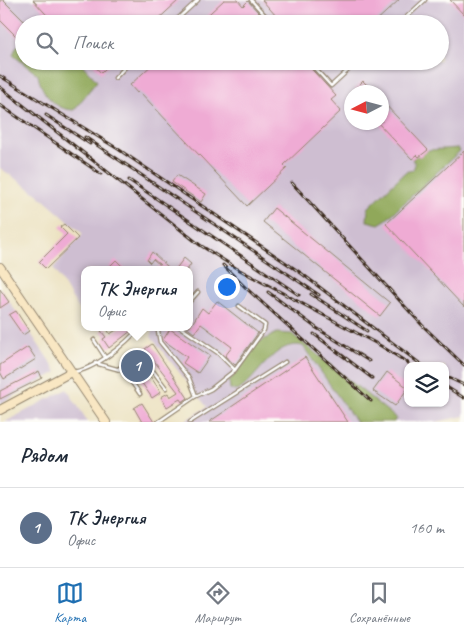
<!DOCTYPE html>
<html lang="ru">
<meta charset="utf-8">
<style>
body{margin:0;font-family:Caveat,sans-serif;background:#f2f2f3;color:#1f2937}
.controls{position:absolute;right:15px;bottom:15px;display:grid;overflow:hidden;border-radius:10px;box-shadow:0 1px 4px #0004}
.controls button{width:45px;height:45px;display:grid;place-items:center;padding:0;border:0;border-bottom:1px solid #e0e1e3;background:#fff;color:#1f2937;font:25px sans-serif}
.compass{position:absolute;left:344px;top:85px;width:45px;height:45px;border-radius:50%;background:#fff;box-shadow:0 1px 4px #0004;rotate:264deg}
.you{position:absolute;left:226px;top:286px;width:18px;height:18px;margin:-12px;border:4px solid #fff;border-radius:50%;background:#1a73e8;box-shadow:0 0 0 8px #1a73e833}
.badge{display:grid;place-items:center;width:32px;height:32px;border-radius:50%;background:#1f6fb2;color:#fff;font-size:16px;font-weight:700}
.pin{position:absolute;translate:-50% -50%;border:2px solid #fff;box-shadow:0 1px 5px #0006}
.popup{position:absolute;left:81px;top:266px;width:112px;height:65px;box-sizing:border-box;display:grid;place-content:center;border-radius:10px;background:#fff;filter:drop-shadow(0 1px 4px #0005);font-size:16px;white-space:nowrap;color:#747a83}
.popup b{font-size:19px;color:#1f2937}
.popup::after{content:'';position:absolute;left:50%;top:100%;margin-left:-10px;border:10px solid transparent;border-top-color:#fff}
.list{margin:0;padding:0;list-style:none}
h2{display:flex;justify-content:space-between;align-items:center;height:65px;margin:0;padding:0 20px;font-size:21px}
h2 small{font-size:16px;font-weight:400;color:#747a83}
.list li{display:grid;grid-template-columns:32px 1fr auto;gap:15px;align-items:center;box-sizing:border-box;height:80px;padding:0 20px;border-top:1px solid #e0e1e3}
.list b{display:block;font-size:19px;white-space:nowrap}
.list p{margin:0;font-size:16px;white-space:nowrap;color:#747a83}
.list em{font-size:16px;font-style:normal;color:#747a83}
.icon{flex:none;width:28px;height:28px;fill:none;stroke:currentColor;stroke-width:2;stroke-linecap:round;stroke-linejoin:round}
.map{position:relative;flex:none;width:464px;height:422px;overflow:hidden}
.search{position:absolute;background:#fff;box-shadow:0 1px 4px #0004;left:15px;right:15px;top:15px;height:55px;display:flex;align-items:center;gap:12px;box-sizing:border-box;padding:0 18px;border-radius:28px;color:#747a83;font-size:19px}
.sheet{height:145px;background:#fff}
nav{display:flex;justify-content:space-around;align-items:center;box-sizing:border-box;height:70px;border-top:1px solid #e0e1e3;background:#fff;font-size:14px;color:#747a83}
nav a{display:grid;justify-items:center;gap:2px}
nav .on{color:#1f6fb2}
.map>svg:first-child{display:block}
</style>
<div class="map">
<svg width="464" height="422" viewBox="0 0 464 422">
<rect width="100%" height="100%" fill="#fdfcf7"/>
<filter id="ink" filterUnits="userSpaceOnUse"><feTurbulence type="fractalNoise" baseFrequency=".02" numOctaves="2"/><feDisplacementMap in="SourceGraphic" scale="10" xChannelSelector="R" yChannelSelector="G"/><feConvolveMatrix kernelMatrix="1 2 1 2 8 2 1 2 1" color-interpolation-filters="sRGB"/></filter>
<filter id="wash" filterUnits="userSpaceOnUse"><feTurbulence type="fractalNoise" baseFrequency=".0096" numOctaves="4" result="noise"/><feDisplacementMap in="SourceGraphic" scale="20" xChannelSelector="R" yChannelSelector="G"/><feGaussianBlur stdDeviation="1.12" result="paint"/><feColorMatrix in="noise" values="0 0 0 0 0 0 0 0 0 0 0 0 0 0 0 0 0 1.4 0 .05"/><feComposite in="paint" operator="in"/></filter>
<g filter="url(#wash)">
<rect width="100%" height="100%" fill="#ece2c1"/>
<g fill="#cebed1" fill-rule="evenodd">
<path d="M 0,0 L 464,0 L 464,416 L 436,422 L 183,422 L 207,407 L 151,337 L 154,327 L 190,327 L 190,270 L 84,270 L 84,317 L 53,268 L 83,234 L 36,193 L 0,168 ZM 24,24 L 440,24 L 440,61 L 24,61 ZM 352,92 L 382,92 L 382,122 L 352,122 ZM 408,366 L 445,366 L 445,403 L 408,403 Z"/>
<path d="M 0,288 L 57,372 L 0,404 Z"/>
<path d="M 67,389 L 88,422 L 5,422 Z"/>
</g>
<g fill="#90a85a" stroke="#66693c">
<path d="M 24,39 L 24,61 L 79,61 L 97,81 L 74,110 C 54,110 41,92 38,75 L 13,55 L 16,47 Z"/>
<path d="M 458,148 L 460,151 L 387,219 L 379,224 L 367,221 L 368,208 L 405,172 L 413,170 L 415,164 L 412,159 L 417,155 L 419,157 L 428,150 Z"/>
<path d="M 277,333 L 292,334 L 396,418 L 394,422 L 356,422 L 303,346 C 275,339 259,377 238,391 L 230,389 L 229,381 L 241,367 L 257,343 Z"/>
</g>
<g id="blocks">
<g fill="#efabd4">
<path d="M 0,0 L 3,0 L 27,24 L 24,24 L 24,37 L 20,40 L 0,20 Z"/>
<path d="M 33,0 L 179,0 L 153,24 L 55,24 Z"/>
<path d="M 224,0 L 238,0 L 243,6 L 248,1 L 269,24 L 198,24 Z"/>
<path d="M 262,0 L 399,0 L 373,24 L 276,24 L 274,20 L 277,17 Z"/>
<path d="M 450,0 L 464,0 L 464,15 Z"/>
<path d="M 90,61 L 113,61 L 101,73 Z"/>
<path d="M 156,61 L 304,61 L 336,96 L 331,100 L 341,111 L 284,165 L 287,168 L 247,206 L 139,91 L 137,93 L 130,85 Z"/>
<path d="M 363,81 L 374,92 L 358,92 L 355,89 Z"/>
<path d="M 382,101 L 428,150 L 419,157 L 417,155 L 412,159 L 377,122 L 382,122 Z"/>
<path d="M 464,151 L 464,307 L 386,224 Z"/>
<path d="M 177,175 L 206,194 L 201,202 L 172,182 Z"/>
<path d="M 274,208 L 390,303 L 380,316 L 263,222 Z"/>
<path d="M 64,224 L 78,238 L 46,269 L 39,262 L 67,234 L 60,227 Z"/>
<path d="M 152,252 L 168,267 L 165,270 L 156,270 L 160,265 L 153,259 L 150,263 L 147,260 Z"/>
<path d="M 184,258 L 191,264 L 187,270 L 175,270 Z"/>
<path d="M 116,260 L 126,270 L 112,270 L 109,267 Z"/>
<path d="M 0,289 L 9,302 L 0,308 Z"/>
<path d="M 217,301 L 258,333 L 235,365 L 225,356 L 232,347 L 201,324 L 194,333 L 186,327 L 190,327 L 202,308 L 208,313 Z"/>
<path d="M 16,311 L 29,331 L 23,335 L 9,315 Z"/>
<path d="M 106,327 L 110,334 L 121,327 L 136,327 L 109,348 L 103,339 L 106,337 L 101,331 Z"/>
<path d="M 170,329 L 210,356 L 198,373 L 183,363 L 187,357 L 163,340 Z"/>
<path d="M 152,344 L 188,398 L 182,402 L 180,399 L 167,407 L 161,397 L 168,393 L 170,397 L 178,392 L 145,349 Z"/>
<path d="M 28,347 L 36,359 L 4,379 L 0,372 L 0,365 Z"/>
<path d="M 305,357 L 348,422 L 209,422 Z"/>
<path d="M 139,360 L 161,392 L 152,398 L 130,365 Z"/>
<path d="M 39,371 L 42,378 L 0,399 L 0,391 Z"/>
<path d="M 387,372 L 408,388 L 395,406 L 373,391 Z"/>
<path d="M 142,403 L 154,422 L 142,422 L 134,408 Z"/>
</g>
</g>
</g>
<g filter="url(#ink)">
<use href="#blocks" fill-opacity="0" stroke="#948670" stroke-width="1"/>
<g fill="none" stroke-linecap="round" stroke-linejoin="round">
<defs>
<g id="lane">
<path d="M 251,0 L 273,24"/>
<path d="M 172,24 L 198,0"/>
<path d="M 399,24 L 425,0"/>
<path d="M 308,61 L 331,86 L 358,61"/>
<path d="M 115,78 L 131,61"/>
<path d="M 190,301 L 198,292"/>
<path d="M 180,327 L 218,353 L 235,370 L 264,330 L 265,325 L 239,306"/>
<path d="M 94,340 L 105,357"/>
<path d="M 95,363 L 124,371 L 140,394"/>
<path d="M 118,369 L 141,355 L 166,388"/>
<path d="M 73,372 C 94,370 126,344 140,327"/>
<path d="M 196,396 L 211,389 L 235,370"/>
<path d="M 158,422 L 196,396 L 189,378 L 160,342 L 158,331 L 160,327"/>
<path d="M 190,422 L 285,362"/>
</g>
<g id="secondary">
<path d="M 0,267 L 106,422"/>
<path d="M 0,410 L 71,372"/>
</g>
</defs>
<use href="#lane" stroke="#948670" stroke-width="5"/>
<use href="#secondary" stroke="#948670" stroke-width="10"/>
<use href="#lane" stroke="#fff" stroke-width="2.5"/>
<use href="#secondary" stroke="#f9e7c3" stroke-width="8"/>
<defs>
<g id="rail">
<path d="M 0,76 L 118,149 L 301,273 L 423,366"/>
<path d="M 0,87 L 200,245 L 236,268 L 381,346 L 408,363"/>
<path d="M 0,105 L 101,174"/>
<path d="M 46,115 L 90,144"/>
<path d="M 85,137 L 319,295"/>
<path d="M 129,180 L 299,295"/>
<path d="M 292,183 L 422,325 L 464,365"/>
<path d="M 223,265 L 246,288 L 371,401"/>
<path d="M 268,292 L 315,327 L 369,361"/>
<path d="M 311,294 L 367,331"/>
<path d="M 314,334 L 372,378"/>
<path d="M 445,376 L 464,385"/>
<path d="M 445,386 L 464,398"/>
</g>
</defs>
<use href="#rail" stroke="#3b2a1e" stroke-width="3"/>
<use href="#rail" stroke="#fdfcf7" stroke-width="1" stroke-dasharray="4" stroke-linecap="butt"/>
</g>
</g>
</svg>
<div class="controls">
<button><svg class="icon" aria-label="layers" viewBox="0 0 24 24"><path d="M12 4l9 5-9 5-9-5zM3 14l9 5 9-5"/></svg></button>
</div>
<svg class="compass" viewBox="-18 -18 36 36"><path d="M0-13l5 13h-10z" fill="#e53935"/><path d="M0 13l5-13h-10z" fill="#747a83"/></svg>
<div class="you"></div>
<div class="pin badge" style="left:137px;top:366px;background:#5c6f8a">1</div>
<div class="popup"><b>ТК Энергия</b>Офис</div>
<div class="search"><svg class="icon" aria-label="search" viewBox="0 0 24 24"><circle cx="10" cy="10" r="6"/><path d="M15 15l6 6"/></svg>Поиск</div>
</div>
<section class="sheet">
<h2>Рядом<small></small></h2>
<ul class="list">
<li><span class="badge" style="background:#5c6f8a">1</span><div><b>ТК Энергия</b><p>Офис</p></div><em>160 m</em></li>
</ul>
</section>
<nav>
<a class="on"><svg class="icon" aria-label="map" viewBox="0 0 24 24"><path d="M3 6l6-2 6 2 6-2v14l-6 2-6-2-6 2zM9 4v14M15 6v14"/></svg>Карта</a>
<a><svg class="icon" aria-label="directions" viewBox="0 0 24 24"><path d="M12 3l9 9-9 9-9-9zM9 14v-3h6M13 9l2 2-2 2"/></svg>Маршрут</a>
<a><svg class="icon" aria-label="saved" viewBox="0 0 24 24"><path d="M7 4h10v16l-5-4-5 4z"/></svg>Сохранённые</a>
</nav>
